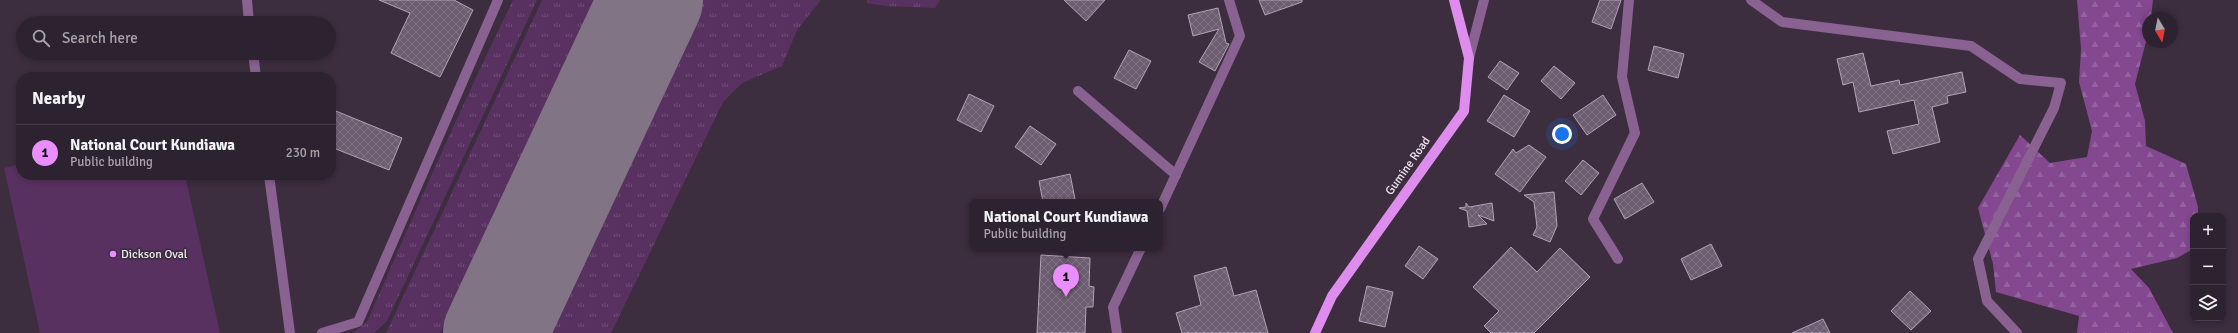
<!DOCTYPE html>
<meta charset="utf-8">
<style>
body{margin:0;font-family:Signika,sans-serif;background:#352a37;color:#f1f3f6}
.controls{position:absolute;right:12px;bottom:12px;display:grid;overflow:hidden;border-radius:8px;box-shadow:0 2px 6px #0003}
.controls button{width:36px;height:36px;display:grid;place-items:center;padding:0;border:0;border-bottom:1px solid #483f4b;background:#2d222f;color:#f1f3f6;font:20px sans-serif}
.compass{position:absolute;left:2142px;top:12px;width:36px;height:36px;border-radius:50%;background:#2d222f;box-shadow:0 2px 6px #0003;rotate:170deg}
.you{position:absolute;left:1562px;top:134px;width:14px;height:14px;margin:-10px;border:3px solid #fff;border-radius:50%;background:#1a73e8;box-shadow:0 0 0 6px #1a73e833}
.badge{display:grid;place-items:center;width:26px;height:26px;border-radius:50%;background:#ea8dfd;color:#111;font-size:13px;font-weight:700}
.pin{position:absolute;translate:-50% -33px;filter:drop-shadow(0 1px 2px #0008)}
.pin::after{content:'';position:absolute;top:21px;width:14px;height:12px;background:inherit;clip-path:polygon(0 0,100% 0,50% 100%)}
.popup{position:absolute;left:969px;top:199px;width:194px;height:52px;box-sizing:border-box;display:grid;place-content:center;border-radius:8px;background:#2d222f;filter:drop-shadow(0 1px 3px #0005);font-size:13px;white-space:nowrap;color:#a7a4aa}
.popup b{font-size:15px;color:#f1f3f6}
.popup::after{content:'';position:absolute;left:50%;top:100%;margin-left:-8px;border:8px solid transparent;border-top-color:#2d222f}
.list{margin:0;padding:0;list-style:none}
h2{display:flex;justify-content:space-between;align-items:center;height:52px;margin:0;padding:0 16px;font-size:17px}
h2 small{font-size:13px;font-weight:400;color:#a7a4aa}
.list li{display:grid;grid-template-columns:26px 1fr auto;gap:12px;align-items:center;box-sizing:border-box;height:56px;padding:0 16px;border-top:1px solid #483f4b}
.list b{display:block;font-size:15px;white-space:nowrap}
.list p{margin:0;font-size:13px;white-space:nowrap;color:#a7a4aa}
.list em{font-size:13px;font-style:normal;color:#a7a4aa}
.icon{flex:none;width:22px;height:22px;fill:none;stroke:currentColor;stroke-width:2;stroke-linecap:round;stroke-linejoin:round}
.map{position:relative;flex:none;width:2238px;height:333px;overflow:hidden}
.search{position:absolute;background:#2d222f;box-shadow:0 2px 6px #0003;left:16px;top:16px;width:320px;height:44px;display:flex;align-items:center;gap:10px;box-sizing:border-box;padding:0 14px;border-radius:22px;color:#a7a4aa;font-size:15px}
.panel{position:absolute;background:#2d222f;box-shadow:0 2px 6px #0003;left:16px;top:72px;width:320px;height:108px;border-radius:16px}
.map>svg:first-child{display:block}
</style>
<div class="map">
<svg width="2238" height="333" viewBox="0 0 2238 333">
<defs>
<pattern id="grass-tufts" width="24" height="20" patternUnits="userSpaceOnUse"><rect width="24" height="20" fill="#593161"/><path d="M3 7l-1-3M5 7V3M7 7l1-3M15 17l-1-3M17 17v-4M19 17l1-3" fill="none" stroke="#714f78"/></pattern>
<pattern id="forest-firs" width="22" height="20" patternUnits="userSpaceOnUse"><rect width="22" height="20" fill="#834890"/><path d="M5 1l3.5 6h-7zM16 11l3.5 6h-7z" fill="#9562a0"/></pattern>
<pattern id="building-cross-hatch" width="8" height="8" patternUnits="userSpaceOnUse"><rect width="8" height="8" fill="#6d5d71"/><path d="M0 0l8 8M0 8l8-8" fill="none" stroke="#827486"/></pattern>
</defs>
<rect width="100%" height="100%" fill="#3c2d3f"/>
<g fill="url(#grass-tufts)">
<path d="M 513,0 L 537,0 L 387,321 L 374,333 L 353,333 L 367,322 C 414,214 461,106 513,0 Z"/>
<path d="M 542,0 L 599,0 L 541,129 L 440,333 L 386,333 Z"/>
<path d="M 691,0 L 821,0 L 797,30 L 782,66 L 742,83 L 723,102 L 611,333 L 535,333 Z"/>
<path d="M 867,0 L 940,0 L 935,8 L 886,6 L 867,3 Z"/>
</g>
<path fill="url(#forest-firs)" d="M 2077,0 L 2153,0 L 2151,18 L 2148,18 L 2148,34 L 2135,84 L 2145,121 L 2146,146 L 2186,164 L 2198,207 L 2198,216 L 2193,216 L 2193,249 L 2177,258 L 2131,269 L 2149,288 L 2173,333 L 2077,333 L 2079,316 L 1996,292 L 1993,264 L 1978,208 L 2020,135 L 2050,163 L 2087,157 L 2092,131 L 2079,82 L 2081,49 Z"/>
<path fill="#593161" d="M 21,164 L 21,175 L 185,175 L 220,333 L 40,333 L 4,168 Z"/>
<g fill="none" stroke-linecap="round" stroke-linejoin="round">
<path stroke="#817484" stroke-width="104" d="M 495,333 L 651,0"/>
</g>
<g fill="url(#building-cross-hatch)" stroke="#b4a2b8">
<path d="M 379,0 L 454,0 L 473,10 L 440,77 L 391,53 L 410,13 Z"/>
<path d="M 1064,0 L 1105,0 L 1086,21 Z"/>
<path d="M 1259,0 L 1302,0 L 1302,2 L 1265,15 Z"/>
<path d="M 1600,0 L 1621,0 L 1611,29 L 1592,22 Z"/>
<path d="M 1218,8 L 1226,43 L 1229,44 L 1215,71 L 1199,62 L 1219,29 L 1193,36 L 1188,15 Z"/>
<path d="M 1654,46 L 1684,54 L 1678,78 L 1648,70 Z"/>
<path d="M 1129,50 L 1151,61 L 1136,89 L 1114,78 Z"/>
<path d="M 1863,53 L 1871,86 L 1899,80 L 1900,85 L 1962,72 L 1966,92 L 1947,96 L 1948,103 L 1932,107 L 1940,142 L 1893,154 L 1887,131 L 1919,124 L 1914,100 L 1859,112 L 1853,82 L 1843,85 L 1837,59 Z"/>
<path d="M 1500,61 L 1519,73 L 1507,90 L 1488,77 Z"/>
<path d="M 1554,66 L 1575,83 L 1561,99 L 1541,81 Z"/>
<path d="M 969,94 L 994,106 L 981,132 L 957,120 Z"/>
<path d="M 1504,95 L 1530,111 L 1514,137 L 1487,121 Z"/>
<path d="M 1603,95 L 1616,115 L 1587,135 L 1573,115 Z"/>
<path d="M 331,109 L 402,138 L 389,170 L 331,147 Z"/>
<path d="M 1030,126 L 1056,144 L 1041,165 L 1015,147 Z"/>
<path d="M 1529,145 L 1546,157 L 1520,192 L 1495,174 L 1513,149 L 1516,153 Z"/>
<path d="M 1583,160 L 1599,173 L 1581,195 L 1565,181 Z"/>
<path d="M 1070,174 L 1075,199 L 1062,202 L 1043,202 L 1039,181 Z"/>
<path d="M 1642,183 L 1654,202 L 1625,219 L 1614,199 Z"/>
<path d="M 1554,192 L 1557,226 L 1550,242 L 1533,235 L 1537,227 L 1534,202 L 1524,195 Z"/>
<path d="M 1466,203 L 1469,207 L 1492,203 L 1494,221 L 1478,215 L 1487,224 L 1469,227 L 1467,211 L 1459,208 L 1466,207 Z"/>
<path d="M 1711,244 L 1722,266 L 1691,280 L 1681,259 Z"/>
<path d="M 1419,246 L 1438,259 L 1423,279 L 1405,266 Z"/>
<path d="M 1511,247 L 1537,272 L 1560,248 L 1590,277 L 1534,333 L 1491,333 L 1484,326 L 1499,311 L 1473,287 Z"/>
<path d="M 1041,255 L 1090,258 L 1089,286 L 1094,287 L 1093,307 L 1086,307 L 1085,333 L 1037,333 Z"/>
<path d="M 1226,267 L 1234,296 L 1256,290 L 1268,333 L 1182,333 L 1176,313 L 1201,305 L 1194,276 Z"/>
<path d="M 1367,286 L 1393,292 L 1385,327 L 1359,321 Z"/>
<path d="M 1910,291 L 1931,311 L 1911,330 L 1891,311 Z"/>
<path d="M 1823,319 L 1830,333 L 1792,333 Z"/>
</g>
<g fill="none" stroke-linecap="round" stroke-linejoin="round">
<g stroke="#896291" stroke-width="10">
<path d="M 247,0 L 249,23"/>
<path d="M 1751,0 L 1782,22 L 1971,46 L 2020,79 L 2061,83 L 2054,108 L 1978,259 L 1987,301 L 2017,333"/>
<path d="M 253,53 L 256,77"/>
<path d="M 1469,58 L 1484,0"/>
<path d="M 1078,91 L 1176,175"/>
<path d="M 269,175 L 290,333"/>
<path d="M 1160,209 L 1240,36 L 1229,0"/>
<path d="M 1618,259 L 1593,219 L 1635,133 L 1622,77 L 1629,0"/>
<path d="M 322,333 L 358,322 L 498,0"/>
<path d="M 1117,333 L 1113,307 L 1141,248"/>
</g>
<path stroke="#de8def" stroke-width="10" d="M 1315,333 L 1332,296 L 1464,111 L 1469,58 L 1454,0"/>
</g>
<circle fill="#ea8dfd" stroke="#3c2d3f" stroke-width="1.5" cx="113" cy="254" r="4"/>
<g text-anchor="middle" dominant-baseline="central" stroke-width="3.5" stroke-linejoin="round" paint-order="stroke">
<g font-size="12" fill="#f1e7f3" stroke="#3c2d3f">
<text transform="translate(1408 166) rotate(-55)">Gumine Road</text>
</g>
<g font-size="12" fill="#f1e7f3" stroke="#3c2d3f" text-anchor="start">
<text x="121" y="254">Dickson Oval</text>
</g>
</g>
</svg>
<div class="controls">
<button>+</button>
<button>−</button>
<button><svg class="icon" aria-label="layers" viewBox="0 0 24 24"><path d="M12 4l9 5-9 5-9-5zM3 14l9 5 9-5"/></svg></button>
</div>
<svg class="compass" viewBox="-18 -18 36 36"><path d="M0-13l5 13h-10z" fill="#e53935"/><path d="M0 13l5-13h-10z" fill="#a7a4aa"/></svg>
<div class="you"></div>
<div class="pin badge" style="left:1066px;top:297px">1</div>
<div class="popup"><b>National Court Kundiawa</b>Public building</div>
<div class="search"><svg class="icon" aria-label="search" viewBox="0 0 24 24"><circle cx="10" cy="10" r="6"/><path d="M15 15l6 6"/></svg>Search here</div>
<section class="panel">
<h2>Nearby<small></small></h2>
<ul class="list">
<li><span class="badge">1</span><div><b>National Court Kundiawa</b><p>Public building</p></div><em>230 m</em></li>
</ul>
</section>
</div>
